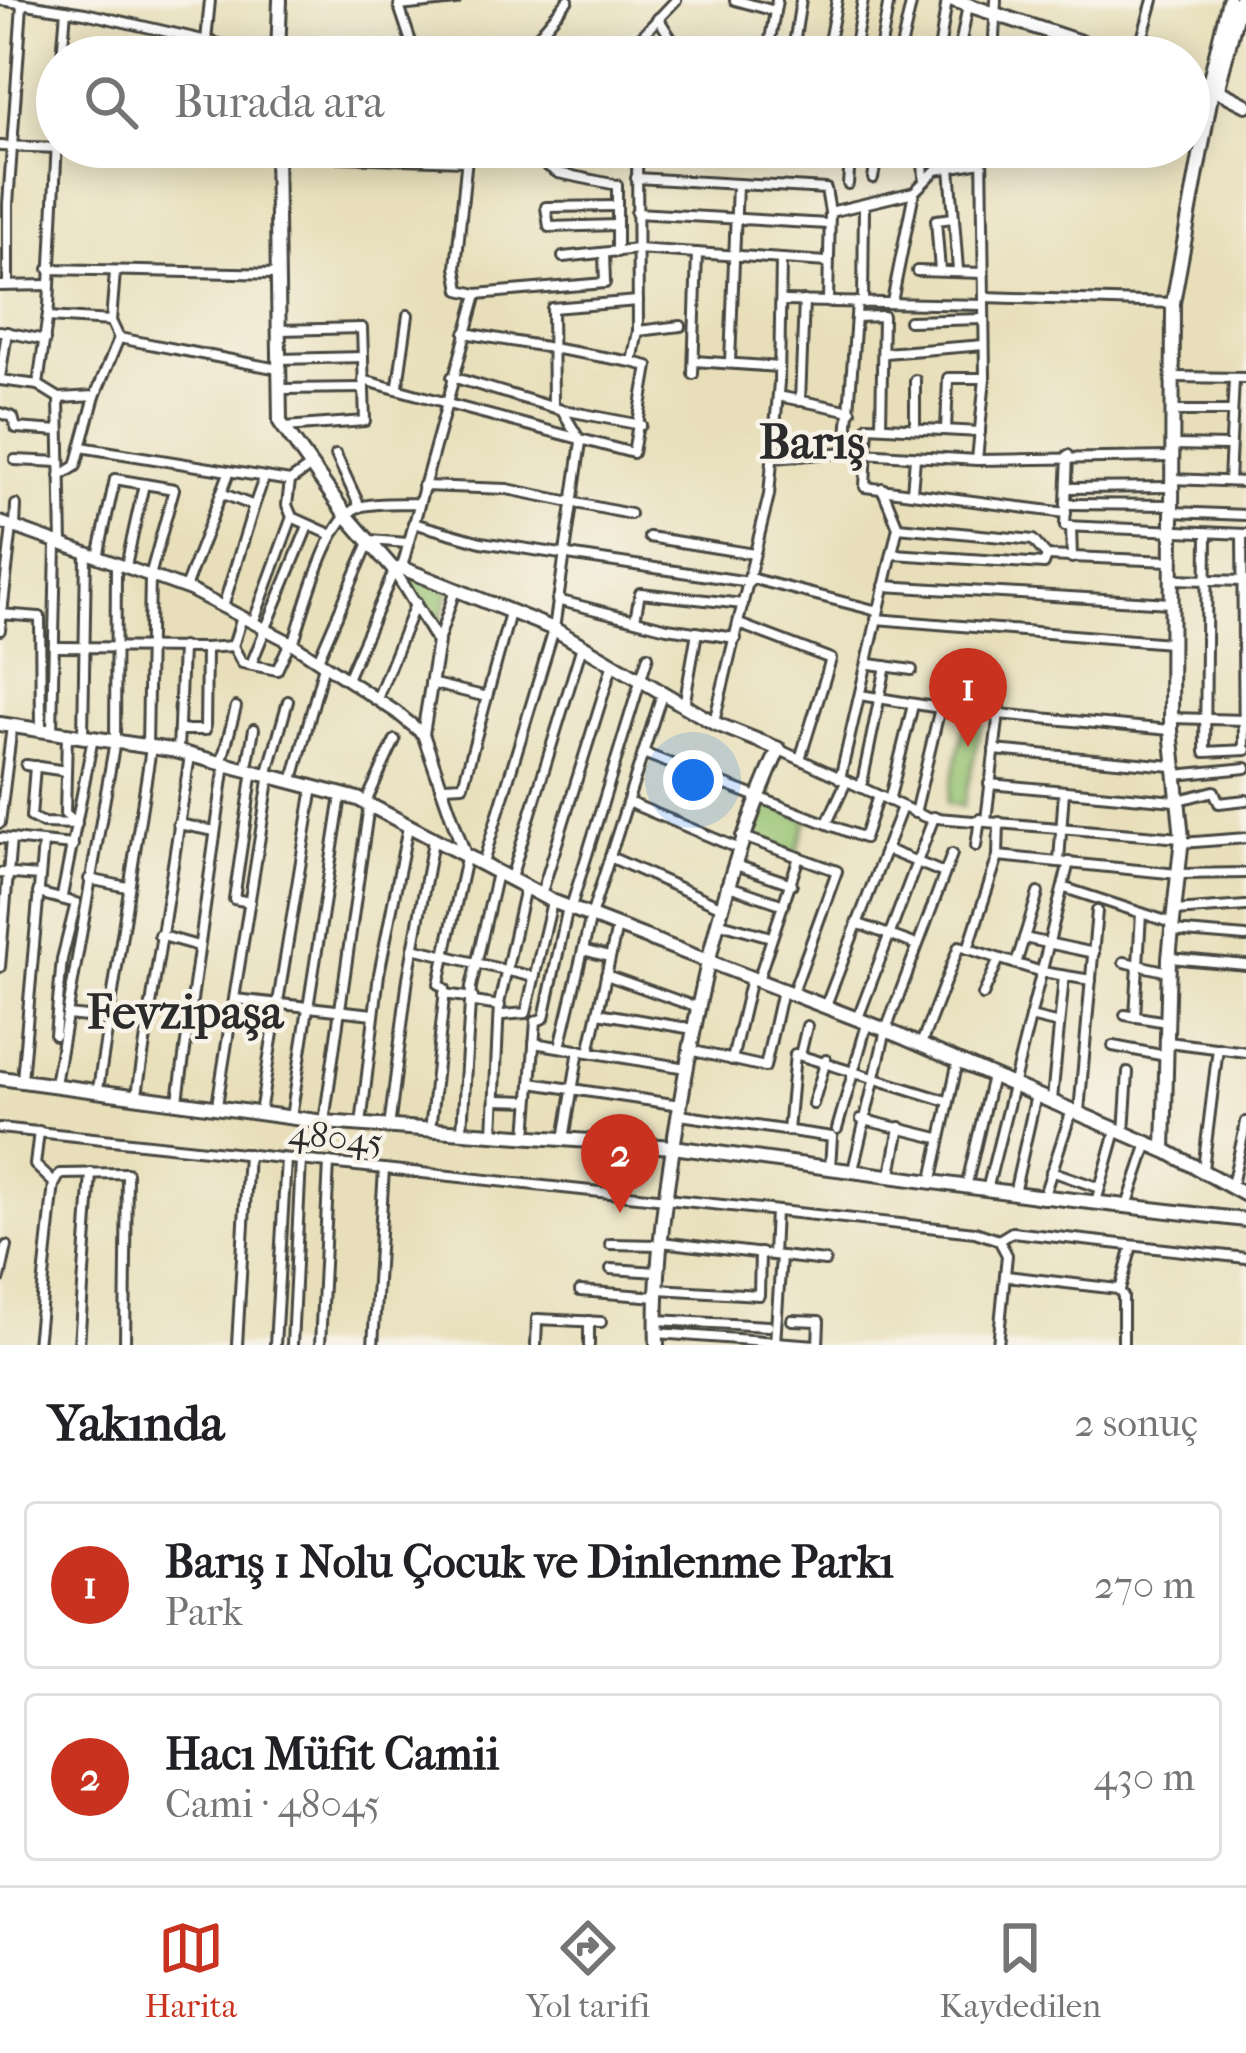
<!DOCTYPE html>
<html lang="tr">
<meta charset="utf-8">
<style>
body{margin:0;font-family:"IM FELL French Canon",serif;background:#f2f2f2;color:#202124}
.you{position:absolute;left:693px;top:780px;width:42px;height:42px;margin:-30px;border:9px solid #fff;border-radius:50%;background:#1a73e8;box-shadow:0 0 0 18px #1a73e833}
.badge{display:grid;place-items:center;width:78px;height:78px;border-radius:50%;background:#c8321e;color:#fff;font-size:39px;font-weight:700}
.pin{position:absolute;translate:-50% -99px;filter:drop-shadow(0 3px 6px #0008)}
.pin::after{content:'';position:absolute;top:63px;width:42px;height:36px;background:inherit;clip-path:polygon(0 0,100% 0,50% 100%)}
.list{margin:0;padding:0;list-style:none}
h2{display:flex;justify-content:space-between;align-items:center;height:156px;margin:0;padding:0 48px;font-size:51px}
h2 small{font-size:39px;font-weight:400;color:#757577}
.list li{display:grid;grid-template-columns:78px 1fr auto;gap:36px;align-items:center;box-sizing:border-box;height:168px;margin:0 24px 24px;padding:0 24px;border:3px solid #e0e0e0;border-radius:12px}
.list b{display:block;font-size:45px;white-space:nowrap}
.list p{margin:0;font-size:39px;white-space:nowrap;color:#757577}
.list em{font-size:39px;font-style:normal;color:#757577}
.icon{flex:none;width:66px;height:66px;fill:none;stroke:currentColor;stroke-width:2;stroke-linecap:round;stroke-linejoin:round}
.map{position:relative;flex:none;width:1246px;height:1345px;overflow:hidden}
.search{position:absolute;background:#fff;box-shadow:0 6px 30px #0003;left:36px;right:36px;top:36px;height:132px;display:flex;align-items:center;gap:30px;box-sizing:border-box;padding:0 42px;border-radius:66px;color:#757577;font-size:45px}
.sheet{height:540px;background:#fff}
nav{display:flex;justify-content:space-around;align-items:center;box-sizing:border-box;height:168px;border-top:3px solid #e0e0e0;background:#fff;font-size:33px;color:#757577}
nav a{display:grid;justify-items:center;gap:6px}
nav .on{color:#c8321e}
.map>svg:first-child{display:block}
</style>
<div class="map">
<svg width="1246" height="1345" viewBox="0 0 1246 1345">
<rect width="100%" height="100%" fill="#f7f3e8"/>
<filter id="ink" filterUnits="userSpaceOnUse"><feTurbulence type="fractalNoise" baseFrequency=".00833" numOctaves="2"/><feDisplacementMap in="SourceGraphic" scale="24" xChannelSelector="R" yChannelSelector="G"/><feConvolveMatrix kernelMatrix="1 2 1 2 8 2 1 2 1" color-interpolation-filters="sRGB"/></filter>
<filter id="wash" filterUnits="userSpaceOnUse"><feTurbulence type="fractalNoise" baseFrequency=".004" numOctaves="4" result="noise"/><feDisplacementMap in="SourceGraphic" scale="48" xChannelSelector="R" yChannelSelector="G"/><feGaussianBlur stdDeviation="2.7" result="paint"/><feColorMatrix in="noise" values="0 0 0 0 0 0 0 0 0 0 0 0 0 0 0 0 0 1.4 0 .05"/><feComposite in="paint" operator="in"/></filter>
<g filter="url(#wash)">
<rect width="100%" height="100%" fill="#e8dfba"/>
<g fill="#96c371" stroke="#60774e" stroke-width="3">
<path d="M 415,577 L 449,590 L 440,622 L 407,579 Z"/>
<path d="M 972,688 L 989,692 L 963,807 L 947,803 Z"/>
<path d="M 761,803 L 807,820 L 796,854 L 748,836 Z"/>
</g>
</g>
<g filter="url(#ink)">
<g fill="none" stroke-linecap="round" stroke-linejoin="round">
<defs>
<g id="minor">
<path d="M 0,0 L 85,13 L 277,57"/>
<path d="M 735,0 L 775,11"/>
<path d="M 658,18 L 683,57"/>
<path d="M 206,41 L 210,0"/>
<path d="M 62,57 L 66,10"/>
<path d="M 182,57 L 184,36"/>
<path d="M 416,57 L 399,6 L 456,0"/>
<path d="M 520,57 L 568,0"/>
<path d="M 622,57 L 676,0"/>
<path d="M 767,57 L 777,0"/>
<path d="M 792,57 L 801,0"/>
<path d="M 826,57 L 837,0"/>
<path d="M 853,57 L 863,0"/>
<path d="M 879,57 L 889,0"/>
<path d="M 899,57 L 912,0"/>
<path d="M 938,57 L 947,0"/>
<path d="M 958,57 L 968,5"/>
<path d="M 993,57 L 996,0"/>
<path d="M 1137,57 L 1153,0"/>
<path d="M 57,140 L 49,306 L 38,385 L 59,398 L 62,545"/>
<path d="M 0,146 L 465,161"/>
<path d="M 468,147 L 456,267 L 460,290 L 477,294 L 605,283 L 604,254"/>
<path d="M 518,147 L 558,173 L 617,185 L 617,252"/>
<path d="M 707,147 L 850,160"/>
<path d="M 875,147 L 921,152"/>
<path d="M 922,147 L 924,177"/>
<path d="M 530,158 L 539,147"/>
<path d="M 950,167 L 958,270"/>
<path d="M 636,178 L 826,189 L 830,212"/>
<path d="M 873,178 L 879,147"/>
<path d="M 848,184 L 851,147"/>
<path d="M 617,206 L 546,207 L 549,227 L 617,225"/>
<path d="M 636,213 L 828,224"/>
<path d="M 563,257 L 637,249 L 827,262"/>
<path d="M 49,269 L 278,274"/>
<path d="M 917,271 L 983,273"/>
<path d="M 940,271 L 936,220 L 954,218"/>
<path d="M 8,285 L 8,204 L 22,5"/>
<path d="M 0,286 L 49,285"/>
<path d="M 984,297 L 1173,303"/>
<path d="M 782,301 L 984,305"/>
<path d="M 828,301 L 830,212 L 914,192 L 936,170 L 981,162"/>
<path d="M 892,302 L 914,192"/>
<path d="M 863,303 L 864,205"/>
<path d="M 48,317 L 111,321 L 119,338 L 278,369"/>
<path d="M 857,317 L 883,316 L 881,426"/>
<path d="M 111,321 L 115,272"/>
<path d="M 909,321 L 984,319"/>
<path d="M 280,330 L 362,328 L 365,421 L 285,427"/>
<path d="M 0,331 L 45,340"/>
<path d="M 638,331 L 681,326"/>
<path d="M 465,333 L 632,362 L 638,331 L 637,147"/>
<path d="M 885,353 L 984,345"/>
<path d="M 280,359 L 363,357"/>
<path d="M 694,361 L 779,367"/>
<path d="M 730,362 L 737,185"/>
<path d="M 693,374 L 697,253"/>
<path d="M 452,377 L 562,410 L 581,442 L 554,629 L 483,863"/>
<path d="M 1173,377 L 1246,378"/>
<path d="M 0,378 L 7,332"/>
<path d="M 0,380 L 38,385"/>
<path d="M 363,380 L 444,402"/>
<path d="M 398,385 L 408,315"/>
<path d="M 281,389 L 364,388"/>
<path d="M 778,396 L 851,411"/>
<path d="M 59,398 L 95,396 L 119,338"/>
<path d="M 800,401 L 804,301"/>
<path d="M 444,403 L 633,453 L 648,366 L 632,362"/>
<path d="M 553,406 L 552,308 L 638,301"/>
<path d="M 563,410 L 641,425"/>
<path d="M 1173,411 L 1232,411"/>
<path d="M 0,413 L 13,417 L 16,428 L 59,431"/>
<path d="M 915,426 L 915,380"/>
<path d="M 946,430 L 948,378 L 985,378"/>
<path d="M 980,432 L 868,426 L 865,487 L 1066,513"/>
<path d="M 1172,445 L 1230,446"/>
<path d="M 81,447 L 290,481 L 311,466"/>
<path d="M 846,452 L 857,302"/>
<path d="M 336,455 L 360,507"/>
<path d="M 1068,455 L 1065,526 L 1246,534"/>
<path d="M 774,458 L 846,452 L 977,460 L 1172,457"/>
<path d="M 15,460 L 60,462"/>
<path d="M 977,460 L 985,378 L 982,147"/>
<path d="M 60,476 L 76,466 L 95,396"/>
<path d="M 1172,479 L 1246,482"/>
<path d="M 290,481 L 287,505 L 292,517 L 332,535"/>
<path d="M 1229,481 L 1234,379"/>
<path d="M 423,486 L 507,489 L 630,514"/>
<path d="M 1067,488 L 1172,487"/>
<path d="M 912,491 L 915,458"/>
<path d="M 221,493 L 254,506 L 223,607"/>
<path d="M 1067,504 L 1172,505"/>
<path d="M 254,506 L 264,478"/>
<path d="M 1172,512 L 1246,515"/>
<path d="M 413,523 L 481,542 L 749,582"/>
<path d="M 1071,526 L 1072,558"/>
<path d="M 15,527 L 16,505"/>
<path d="M 898,527 L 1033,540 L 1047,556 L 1171,561"/>
<path d="M 1207,533 L 1205,752 L 1246,750"/>
<path d="M 1242,534 L 1244,750"/>
<path d="M 649,537 L 754,554"/>
<path d="M 894,554 L 1044,564 L 1047,556"/>
<path d="M 98,557 L 115,479 L 174,489 L 150,576 L 147,746"/>
<path d="M 126,566 L 144,484"/>
<path d="M 402,567 L 477,294"/>
<path d="M 750,578 L 878,611"/>
<path d="M 1172,579 L 1246,581"/>
<path d="M 884,586 L 1170,603"/>
<path d="M 185,588 L 229,473"/>
<path d="M 557,600 L 667,628 L 736,638"/>
<path d="M 0,614 L 40,617 L 41,730"/>
<path d="M 635,619 L 640,593 L 743,604"/>
<path d="M 876,619 L 1170,643"/>
<path d="M 253,623 L 292,517"/>
<path d="M 739,624 L 831,659 L 800,759"/>
<path d="M 0,630 L 12,527"/>
<path d="M 438,642 L 455,590"/>
<path d="M 293,644 C 304,613 327,517 359,507 C 377,502 400,504 418,503"/>
<path d="M 233,646 L 242,663 L 277,670 L 290,642"/>
<path d="M 54,647 L 206,648 L 205,730 L 181,730"/>
<path d="M 205,648 L 233,646 L 242,617"/>
<path d="M 318,660 L 370,540 L 407,543"/>
<path d="M 252,662 L 308,526"/>
<path d="M 870,664 L 912,670"/>
<path d="M 347,679 L 394,571"/>
<path d="M 430,683 L 487,697"/>
<path d="M 860,695 L 940,708 L 915,813"/>
<path d="M 377,699 L 416,602"/>
<path d="M 684,706 L 697,632"/>
<path d="M 998,714 L 1170,730"/>
<path d="M 1171,718 L 1245,720"/>
<path d="M 714,722 L 769,495 L 779,382 L 781,259"/>
<path d="M 52,732 L 56,544"/>
<path d="M 67,734 L 65,814 L 76,823"/>
<path d="M 83,736 L 86,554"/>
<path d="M 780,750 L 925,817 L 1181,838"/>
<path d="M 994,750 L 1172,766"/>
<path d="M 178,751 L 182,647"/>
<path d="M 643,753 L 864,838 L 878,796"/>
<path d="M 222,761 L 236,707"/>
<path d="M 26,765 L 66,771"/>
<path d="M 35,766 L 31,817 L 43,823 L 77,824"/>
<path d="M 247,767 L 254,729"/>
<path d="M 268,772 L 288,701"/>
<path d="M 1176,775 L 1246,768"/>
<path d="M 840,779 L 898,527 L 882,488"/>
<path d="M 293,780 L 324,665"/>
<path d="M 989,784 L 1175,801 L 1214,791 L 1219,803 L 1246,800"/>
<path d="M 444,786 L 463,785 L 510,613"/>
<path d="M 861,788 L 886,666"/>
<path d="M 889,801 L 913,705"/>
<path d="M 366,802 L 395,740"/>
<path d="M 628,802 L 737,848"/>
<path d="M 986,820 L 1000,704"/>
<path d="M 0,823 L 12,726"/>
<path d="M 827,823 L 846,782"/>
<path d="M 178,824 L 215,831"/>
<path d="M 741,836 L 837,871 L 793,992"/>
<path d="M 0,838 L 73,845"/>
<path d="M 1182,843 L 1246,838"/>
<path d="M 976,846 L 980,819"/>
<path d="M 885,849 L 944,873"/>
<path d="M 998,856 L 1178,874 L 1246,873"/>
<path d="M 610,857 L 720,906"/>
<path d="M 1059,861 L 1064,791"/>
<path d="M 733,864 L 792,884"/>
<path d="M 0,873 L 39,876"/>
<path d="M 511,878 L 582,646"/>
<path d="M 89,879 L 127,887"/>
<path d="M 726,885 L 784,905"/>
<path d="M 1065,888 L 1172,923"/>
<path d="M 38,893 L 76,903 L 62,959 L 55,1035"/>
<path d="M 541,895 L 613,663"/>
<path d="M 62,896 L 93,738"/>
<path d="M 250,902 L 234,899 L 253,770"/>
<path d="M 571,907 L 648,656"/>
<path d="M 1174,911 L 1246,906"/>
<path d="M 717,922 L 771,937"/>
<path d="M 856,923 L 917,945"/>
<path d="M 1173,931 L 1246,937"/>
<path d="M 159,935 L 198,946"/>
<path d="M 1024,938 L 1094,953"/>
<path d="M 413,948 L 534,977"/>
<path d="M 968,949 L 998,856 L 999,822"/>
<path d="M 583,950 L 609,957"/>
<path d="M 1170,958 L 1246,965"/>
<path d="M 1124,962 L 1169,972"/>
<path d="M 1016,964 L 1038,893"/>
<path d="M 0,967 L 11,839"/>
<path d="M 606,975 L 696,1007"/>
<path d="M 758,980 L 799,857"/>
<path d="M 444,994 L 473,998"/>
<path d="M 983,995 L 999,959"/>
<path d="M 235,999 L 373,1014"/>
<path d="M 474,1002 L 500,1006"/>
<path d="M 826,1005 L 902,807"/>
<path d="M 598,1013 L 693,1029"/>
<path d="M 67,1015 L 107,1019"/>
<path d="M 503,1015 L 526,1013 L 552,902"/>
<path d="M 1125,1015 L 1167,1022"/>
<path d="M 1030,1017 L 1059,1024"/>
<path d="M 1135,1017 L 1141,913"/>
<path d="M 858,1018 L 934,817"/>
<path d="M 1168,1042 L 1246,1052"/>
<path d="M 534,1043 L 686,1068"/>
<path d="M 921,1044 L 959,946 L 1042,972 L 1091,980"/>
<path d="M 1113,1046 L 1166,1056"/>
<path d="M 560,1047 L 591,916 L 662,694"/>
<path d="M 689,1050 L 765,1067 L 782,990"/>
<path d="M 589,1052 L 617,927"/>
<path d="M 800,1055 L 807,1026"/>
<path d="M 732,1060 L 751,978"/>
<path d="M 22,1080 L 43,844"/>
<path d="M 531,1083 L 680,1105"/>
<path d="M 55,1084 L 115,741 L 116,564"/>
<path d="M 98,1089 L 151,748"/>
<path d="M 137,1094 L 190,756"/>
<path d="M 178,1100 L 225,764"/>
<path d="M 496,1100 L 529,1101"/>
<path d="M 1052,1100 L 1064,976"/>
<path d="M 813,1104 L 826,1060"/>
<path d="M 217,1105 L 270,774"/>
<path d="M 1079,1112 L 1097,911"/>
<path d="M 260,1113 L 313,787"/>
<path d="M 680,1115 L 832,1137 L 830,1167"/>
<path d="M 291,1117 L 341,796"/>
<path d="M 861,1119 L 938,1138"/>
<path d="M 324,1122 L 369,805"/>
<path d="M 361,1125 L 379,974 L 408,827"/>
<path d="M 0,1128 L 975,1232 L 999,1240 L 1007,1255 L 998,1345"/>
<path d="M 389,1128 L 408,978 L 433,841"/>
<path d="M 837,1129 L 867,1024"/>
<path d="M 462,1130 L 471,987 L 497,873"/>
<path d="M 430,1131 L 445,989 L 439,984 L 466,858"/>
<path d="M 788,1131 L 795,1054 L 947,1101"/>
<path d="M 1124,1133 L 1128,1072"/>
<path d="M 493,1134 L 499,1004 L 525,887"/>
<path d="M 527,1135 L 536,1021 L 544,1018 L 568,907"/>
<path d="M 564,1139 L 579,1050"/>
<path d="M 1203,1169 L 1218,1048"/>
<path d="M 853,1170 L 886,1030 L 952,854"/>
<path d="M 1051,1171 L 1097,1187"/>
<path d="M 891,1174 L 900,1127"/>
<path d="M 932,1179 L 958,1061"/>
<path d="M 967,1183 L 992,1076"/>
<path d="M 54,1185 L 60,1174 L 127,1173 L 125,1345"/>
<path d="M 1232,1185 L 1246,1122"/>
<path d="M 988,1186 L 1069,862"/>
<path d="M 1015,1189 L 1036,1095"/>
<path d="M 1044,1195 L 1072,1110"/>
<path d="M 1096,1202 L 1116,1131"/>
<path d="M 1127,1206 L 1148,1143"/>
<path d="M 999,1240 L 1012,1232 L 1246,1258"/>
<path d="M 661,1242 L 825,1261"/>
<path d="M 610,1244 L 659,1245"/>
<path d="M 773,1255 L 775,1211"/>
<path d="M 611,1269 L 658,1272"/>
<path d="M 1006,1276 L 1118,1289 L 1123,1296 L 1123,1345"/>
<path d="M 0,1278 L 7,1246"/>
<path d="M 658,1289 L 759,1295 L 760,1253"/>
<path d="M 1120,1290 L 1132,1246"/>
<path d="M 580,1291 L 657,1297"/>
<path d="M 657,1320 L 768,1326"/>
<path d="M 792,1320 L 819,1321 L 818,1345"/>
<path d="M 657,1333 L 816,1345"/>
<path d="M 775,1343 L 781,1256"/>
<path d="M 37,1345 L 54,1183 L 35,1165 L 39,1131"/>
<path d="M 79,1345 L 91,1173"/>
<path d="M 237,1345 L 248,1154"/>
<path d="M 275,1345 L 286,1159"/>
<path d="M 292,1345 L 301,1160"/>
<path d="M 320,1345 L 329,1163"/>
<path d="M 373,1345 L 384,1169"/>
<path d="M 536,1345 L 537,1319 L 601,1322"/>
<path d="M 589,1345 L 589,1321"/>
</g>
<g id="tertiary">
<path d="M 0,522 L 190,590 L 290,642 L 396,712 L 423,734 L 466,858"/>
<path d="M 394,570 L 438,642 L 423,734"/>
</g>
<g id="secondary">
<path d="M 953,0 L 1126,57"/>
<path d="M 278,57 L 280,0"/>
<path d="M 1189,76 L 1246,105"/>
<path d="M 1209,83 L 1229,0"/>
<path d="M 1218,88 L 1240,0"/>
<path d="M 276,147 L 280,422 L 346,515 L 394,570 L 402,568 L 554,629 L 714,723 L 779,749 C 727,863 702,977 681,1100 C 667,1180 654,1263 657,1345"/>
<path d="M 0,724 L 171,750 L 358,799 L 552,901 L 886,1030 L 1168,1152 L 1246,1195"/>
<path d="M 0,1078 L 324,1122 L 673,1147 L 1044,1197"/>
<path d="M 1164,1150 L 1169,958 L 1182,838 L 1171,730 L 1173,303 L 1213,85"/>
<path d="M 1039,1196 L 1246,1220"/>
</g>
</defs>
<use href="#minor" stroke="#474640" stroke-width="14"/>
<use href="#tertiary" stroke="#474640" stroke-width="16"/>
<use href="#secondary" stroke="#474640" stroke-width="18"/>
<use href="#minor" stroke="#fff" stroke-width="8"/>
<use href="#tertiary" stroke="#fff" stroke-width="10"/>
<use href="#secondary" stroke="#fff" stroke-width="12"/>
</g>
</g>
<g text-anchor="middle" dominant-baseline="central" stroke-width="9" stroke-linejoin="round" paint-order="stroke">
<g font-size="36" fill="#2b2b2b" stroke="#f7f3e8">
<text transform="translate(336 1137) rotate(6)">48045</text>
</g>
<g font-size="48" font-weight="bold" fill="#2b2b2b" stroke="#f7f3e8">
<text x="812" y="442">Barış</text>
<text x="185" y="1012">Fevzipaşa</text>
</g>
</g>
</svg>
<div class="you"></div>
<div class="pin badge" style="left:968px;top:747px">1</div>
<div class="pin badge" style="left:620px;top:1213px">2</div>
<div class="search"><svg class="icon" aria-label="search" viewBox="0 0 24 24"><circle cx="10" cy="10" r="6"/><path d="M15 15l6 6"/></svg>Burada ara</div>
</div>
<section class="sheet">
<h2>Yakında<small>2 sonuç</small></h2>
<ul class="list">
<li><span class="badge">1</span><div><b>Barış 1 Nolu Çocuk ve Dinlenme Parkı</b><p>Park</p></div><em>270 m</em></li>
<li><span class="badge">2</span><div><b>Hacı Müfit Camii</b><p>Cami · 48045</p></div><em>430 m</em></li>
</ul>
</section>
<nav>
<a class="on"><svg class="icon" aria-label="map" viewBox="0 0 24 24"><path d="M3 6l6-2 6 2 6-2v14l-6 2-6-2-6 2zM9 4v14M15 6v14"/></svg>Harita</a>
<a><svg class="icon" aria-label="directions" viewBox="0 0 24 24"><path d="M12 3l9 9-9 9-9-9zM9 14v-3h6M13 9l2 2-2 2"/></svg>Yol tarifi</a>
<a><svg class="icon" aria-label="saved" viewBox="0 0 24 24"><path d="M7 4h10v16l-5-4-5 4z"/></svg>Kaydedilen</a>
</nav>
